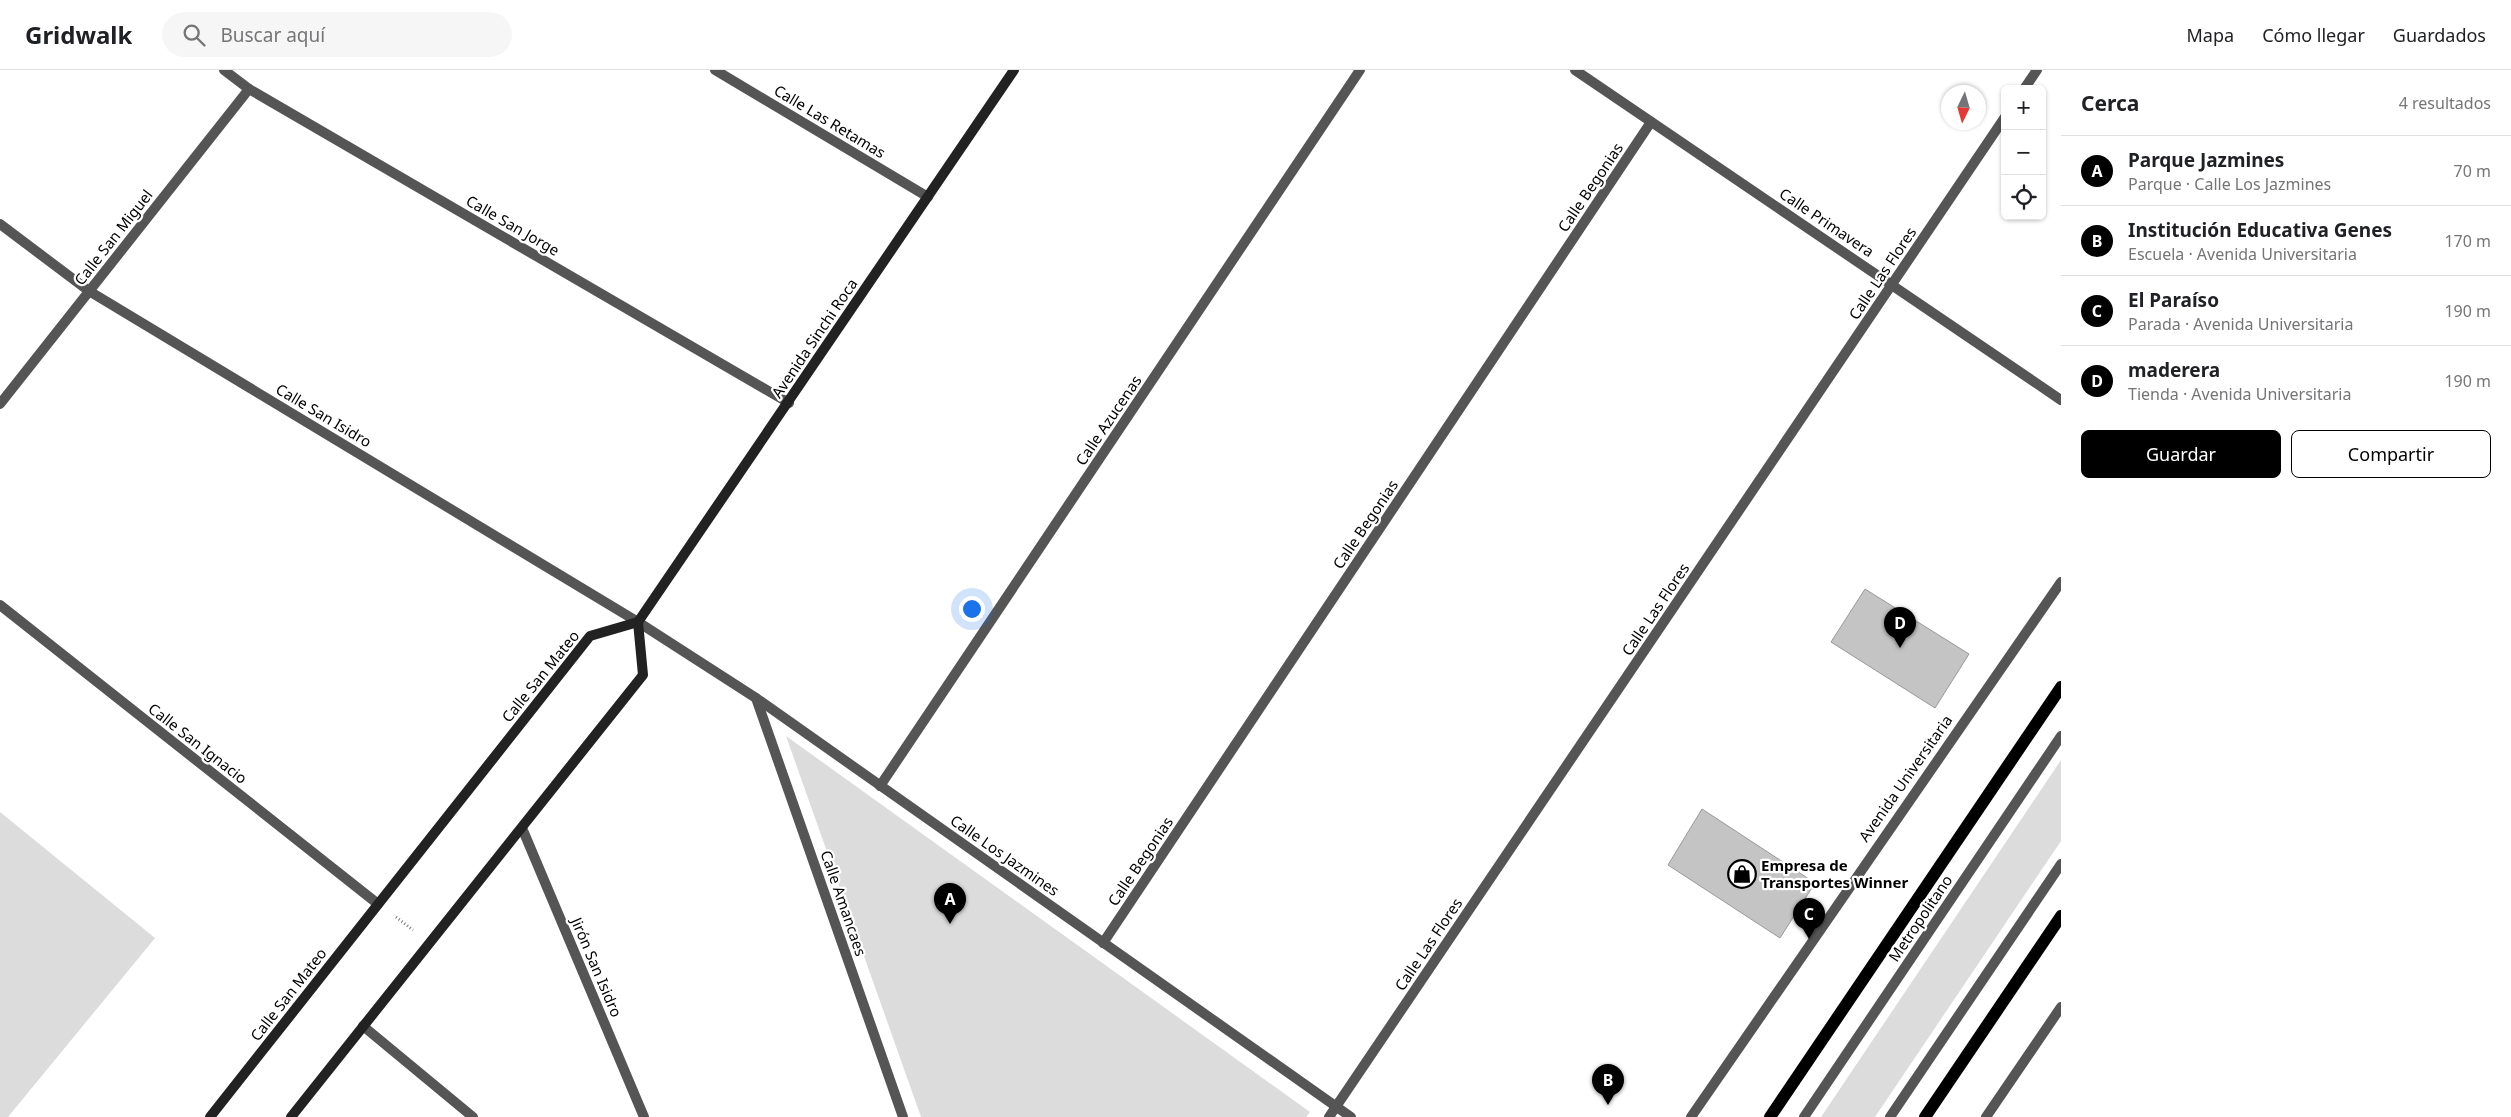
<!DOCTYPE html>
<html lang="es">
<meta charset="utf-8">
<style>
body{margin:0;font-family:"Noto Sans",sans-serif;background:#f6f6f6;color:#202124}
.controls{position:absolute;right:15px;top:15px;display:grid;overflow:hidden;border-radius:8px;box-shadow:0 1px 4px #0004}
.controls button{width:45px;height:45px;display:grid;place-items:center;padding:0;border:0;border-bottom:1px solid #e0e0e0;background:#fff;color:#202124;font:25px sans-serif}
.compass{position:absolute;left:1941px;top:15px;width:45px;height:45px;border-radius:50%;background:#fff;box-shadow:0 1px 4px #0004;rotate:185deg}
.you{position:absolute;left:971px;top:538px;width:18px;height:18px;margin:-12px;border:4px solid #fff;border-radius:50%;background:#1a73e8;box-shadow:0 0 0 8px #1a73e833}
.badge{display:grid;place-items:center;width:32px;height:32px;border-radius:50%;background:#000;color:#fff;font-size:16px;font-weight:700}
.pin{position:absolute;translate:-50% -41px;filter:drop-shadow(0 1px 2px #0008)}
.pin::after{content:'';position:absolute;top:26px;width:18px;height:15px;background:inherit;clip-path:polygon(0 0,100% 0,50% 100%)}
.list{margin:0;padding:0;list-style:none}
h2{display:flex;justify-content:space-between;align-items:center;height:65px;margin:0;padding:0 20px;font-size:21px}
h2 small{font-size:16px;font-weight:400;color:#757577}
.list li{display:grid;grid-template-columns:32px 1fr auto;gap:15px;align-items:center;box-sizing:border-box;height:70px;padding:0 20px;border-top:1px solid #e0e0e0}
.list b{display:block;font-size:19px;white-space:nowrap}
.list p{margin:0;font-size:16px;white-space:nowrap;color:#757577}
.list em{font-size:16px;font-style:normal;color:#757577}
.actions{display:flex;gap:10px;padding:15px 20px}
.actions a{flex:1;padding:11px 0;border:1px solid #000;border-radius:8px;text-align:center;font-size:18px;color:#000}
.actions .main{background:#000;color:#fff}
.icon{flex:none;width:28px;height:28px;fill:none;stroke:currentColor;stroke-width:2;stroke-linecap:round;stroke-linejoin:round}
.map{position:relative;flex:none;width:2061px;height:1047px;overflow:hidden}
header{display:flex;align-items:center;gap:30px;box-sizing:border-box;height:70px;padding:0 25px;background:#fff;border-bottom:1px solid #e0e0e0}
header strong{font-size:24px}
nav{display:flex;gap:28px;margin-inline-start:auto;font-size:18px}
.search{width:350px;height:45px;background:#f6f6f6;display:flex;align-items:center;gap:12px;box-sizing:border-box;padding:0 18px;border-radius:28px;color:#757577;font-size:19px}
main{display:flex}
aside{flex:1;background:#fff}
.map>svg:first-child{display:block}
</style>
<header>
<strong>Gridwalk</strong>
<div class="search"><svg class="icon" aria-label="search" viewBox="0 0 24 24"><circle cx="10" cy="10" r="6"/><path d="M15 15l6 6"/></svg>Buscar aquí</div>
<nav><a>Mapa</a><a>Cómo llegar</a><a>Guardados</a></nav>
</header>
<main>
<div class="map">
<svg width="2061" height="1047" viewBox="0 0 2061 1047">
<rect width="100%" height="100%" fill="#fff"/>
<g fill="#dcdcdc">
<path d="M 786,666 L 1310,1042 L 1306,1047 L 921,1047 Z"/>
<path d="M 2061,690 L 2061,771 L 1875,1047 L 1821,1047 Z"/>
<path d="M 0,742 L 155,868 L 8,1047 L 0,1047 Z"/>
</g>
<g fill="#c4c4c4" stroke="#999">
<path d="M 1865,519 L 1969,584 L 1935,638 L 1831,572 Z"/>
<path d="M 1702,739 L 1815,813 L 1780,868 L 1668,795 Z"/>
</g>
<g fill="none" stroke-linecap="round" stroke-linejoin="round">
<path stroke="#777" stroke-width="3" stroke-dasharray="1 2.5" stroke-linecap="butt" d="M 396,847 L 413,860"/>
<g stroke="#555" stroke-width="10">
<path d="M 1804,1047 L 2061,666"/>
<path d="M 1890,1047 L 2061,794"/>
</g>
<g stroke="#555" stroke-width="10">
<path d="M 224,0 L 249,19 L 789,333"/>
<path d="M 715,0 L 928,127"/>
<path d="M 1575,0 L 2061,330"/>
<path d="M 2024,19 L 2037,0"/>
<path d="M 0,154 L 89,221 L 638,552 L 756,628 L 1351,1047"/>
<path d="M 0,334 L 249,19"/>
<path d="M 0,535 L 378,834"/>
<path d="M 756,628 L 903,1047"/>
<path d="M 880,716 L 1360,0"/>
<path d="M 522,758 L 644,1047"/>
<path d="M 1103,873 L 1651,52"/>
<path d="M 363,956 L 473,1047"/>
<path d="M 1329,1047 L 2005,47"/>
<path d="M 1691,1047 L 2061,512"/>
<path d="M 1986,1047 L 2061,937"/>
</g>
<g stroke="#222" stroke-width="10">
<path d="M 638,552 L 1014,0"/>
<path d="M 210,1047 L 590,566 L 638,552"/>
<path d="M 291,1047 L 643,605 L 638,552"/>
</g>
<g stroke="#000" stroke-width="12">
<path d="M 1770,1047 L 2061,617"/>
<path d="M 1925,1047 L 2061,846"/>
</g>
</g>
<defs>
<symbol id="shop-ring" viewBox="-11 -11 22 22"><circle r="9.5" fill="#fff" stroke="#000" stroke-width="1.5"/><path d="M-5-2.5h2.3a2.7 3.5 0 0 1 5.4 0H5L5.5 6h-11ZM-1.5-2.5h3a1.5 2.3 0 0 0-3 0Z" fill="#000"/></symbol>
</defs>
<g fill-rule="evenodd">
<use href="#shop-ring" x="1726" y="788" width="32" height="32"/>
</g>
<g text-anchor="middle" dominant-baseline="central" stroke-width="4.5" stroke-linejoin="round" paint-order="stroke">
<g font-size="15" fill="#000" stroke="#fff">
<text transform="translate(830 51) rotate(31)">Calle Las Retamas</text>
<text transform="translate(1590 117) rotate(-56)">Calle Begonias</text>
<text transform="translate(1827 152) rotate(34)">Calle Primavera</text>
<text transform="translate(513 155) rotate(30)">Calle San Jorge</text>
<text transform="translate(113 167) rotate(-52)">Calle San Miguel</text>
<text transform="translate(1882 203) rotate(-56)">Calle Las Flores</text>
<text transform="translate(814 268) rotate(-56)">Avenida Sinchi Roca</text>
<text transform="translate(324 345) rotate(31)">Calle San Isidro</text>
<text transform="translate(1108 350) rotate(-56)">Calle Azucenas</text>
<text transform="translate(1365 454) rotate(-56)">Calle Begonias</text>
<text transform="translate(1655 539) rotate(-56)">Calle Las Flores</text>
<text transform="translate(540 606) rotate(-51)">Calle San Mateo</text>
<text transform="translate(198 673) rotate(38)">Calle San Ignacio</text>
<text transform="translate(1905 708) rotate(-55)">Avenida Universitaria</text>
<text transform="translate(1005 785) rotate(35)">Calle Los Jazmines</text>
<text transform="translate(1140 791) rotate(-56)">Calle Begonias</text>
<text transform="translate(844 833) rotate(71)">Calle Amancaes</text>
<text transform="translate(1920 848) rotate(-56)">Metropolitano</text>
<text transform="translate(1428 874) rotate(-56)">Calle Las Flores</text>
<text transform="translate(597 897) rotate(67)">Jirón San Isidro</text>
<text transform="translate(288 924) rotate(-52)">Calle San Mateo</text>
</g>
<g font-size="15" font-weight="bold" fill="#000" stroke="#fff" text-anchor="start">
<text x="1761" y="795">Empresa de<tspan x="1761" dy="17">Transportes Winner</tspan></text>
</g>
</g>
</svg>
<div class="controls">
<button>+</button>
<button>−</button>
<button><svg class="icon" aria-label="locate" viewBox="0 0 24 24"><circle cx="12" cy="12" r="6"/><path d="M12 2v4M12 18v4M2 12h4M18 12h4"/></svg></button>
</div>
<svg class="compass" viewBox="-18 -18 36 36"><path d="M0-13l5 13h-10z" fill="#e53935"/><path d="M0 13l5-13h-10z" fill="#757577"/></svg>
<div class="you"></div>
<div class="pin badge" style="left:950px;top:854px">A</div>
<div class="pin badge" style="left:1608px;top:1035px">B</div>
<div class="pin badge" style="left:1809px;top:869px">C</div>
<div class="pin badge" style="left:1900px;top:578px">D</div>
</div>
<aside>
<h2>Cerca<small>4 resultados</small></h2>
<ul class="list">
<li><span class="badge">A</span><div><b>Parque Jazmines</b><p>Parque · Calle Los Jazmines</p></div><em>70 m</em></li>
<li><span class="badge">B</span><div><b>Institución Educativa Genes</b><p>Escuela · Avenida Universitaria</p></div><em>170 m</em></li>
<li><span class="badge">C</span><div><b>El Paraíso</b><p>Parada · Avenida Universitaria</p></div><em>190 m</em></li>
<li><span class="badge">D</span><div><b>maderera</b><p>Tienda · Avenida Universitaria</p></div><em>190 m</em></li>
</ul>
<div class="actions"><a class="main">Guardar</a><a>Compartir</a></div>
</aside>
</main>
